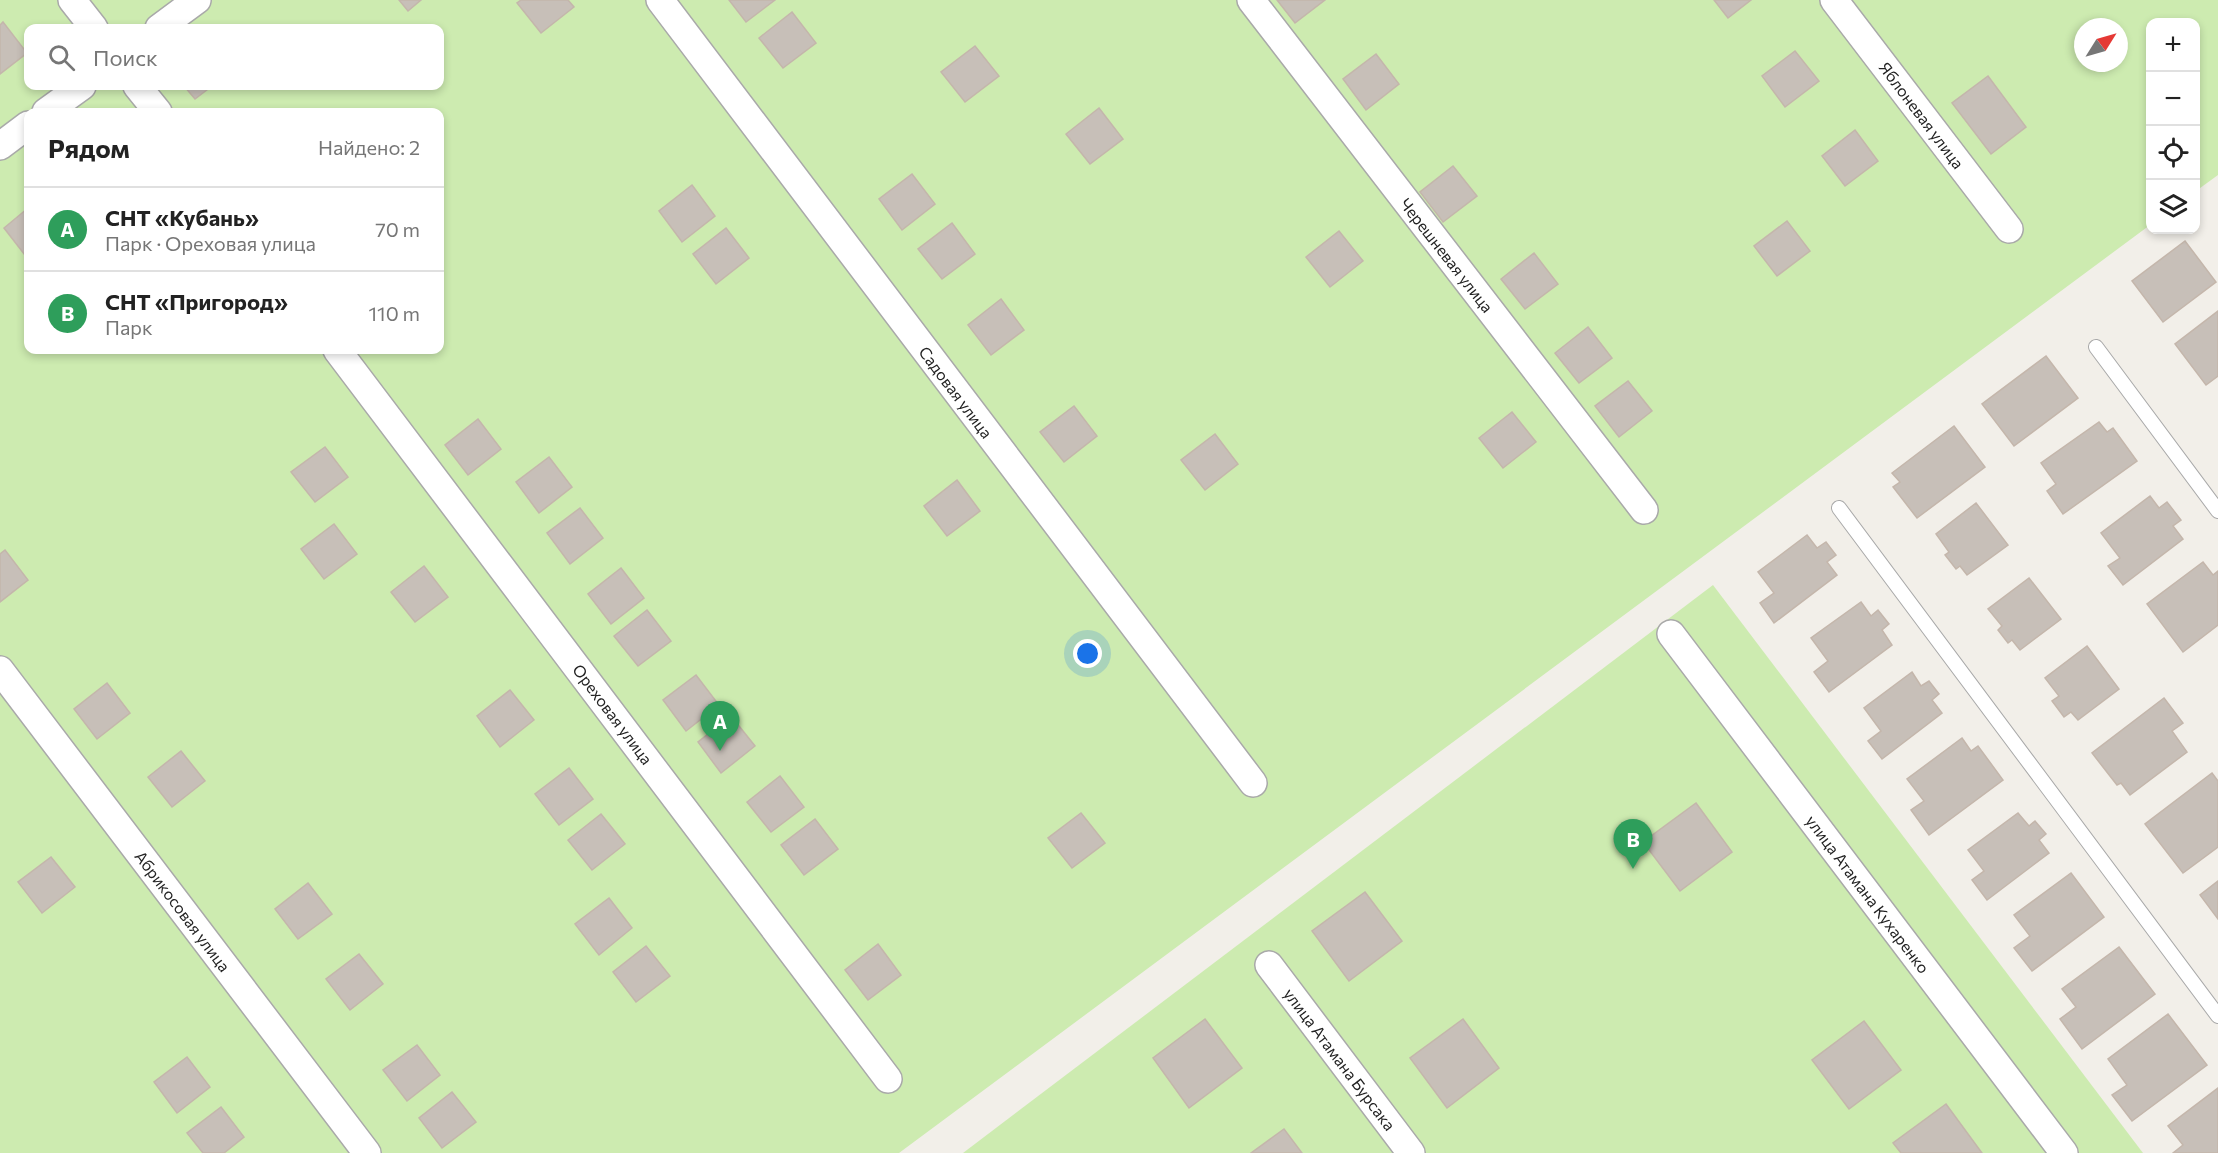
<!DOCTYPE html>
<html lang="ru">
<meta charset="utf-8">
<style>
body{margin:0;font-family:Commissioner,sans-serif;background:#f6f6f6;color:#222}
.controls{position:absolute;right:18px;top:18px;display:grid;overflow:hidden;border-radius:12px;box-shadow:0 3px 9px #0003}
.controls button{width:54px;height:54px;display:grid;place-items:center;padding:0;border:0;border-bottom:2px solid #e0e0e0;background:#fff;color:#222;font:30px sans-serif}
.compass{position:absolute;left:2074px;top:18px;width:54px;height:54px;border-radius:50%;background:#fff;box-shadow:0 3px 9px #0003;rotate:53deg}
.you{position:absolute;left:1088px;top:654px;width:21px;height:21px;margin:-15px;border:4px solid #fff;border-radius:50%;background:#1a73e8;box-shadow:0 0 0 9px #1a73e833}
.badge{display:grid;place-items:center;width:39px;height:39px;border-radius:50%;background:#7c3aed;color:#fff;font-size:20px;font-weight:700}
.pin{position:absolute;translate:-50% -50px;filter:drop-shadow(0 2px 3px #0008)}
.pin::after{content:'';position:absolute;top:32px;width:21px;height:18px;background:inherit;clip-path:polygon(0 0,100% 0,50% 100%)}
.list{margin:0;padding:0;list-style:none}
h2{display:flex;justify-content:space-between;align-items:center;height:78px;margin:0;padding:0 24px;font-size:26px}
h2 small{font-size:20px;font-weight:400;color:#767676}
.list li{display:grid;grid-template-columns:39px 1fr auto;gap:18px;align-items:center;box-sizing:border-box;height:84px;padding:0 24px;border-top:2px solid #e0e0e0}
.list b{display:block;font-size:22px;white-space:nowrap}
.list p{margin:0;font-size:20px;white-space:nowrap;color:#767676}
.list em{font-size:20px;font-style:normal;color:#767676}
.icon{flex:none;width:33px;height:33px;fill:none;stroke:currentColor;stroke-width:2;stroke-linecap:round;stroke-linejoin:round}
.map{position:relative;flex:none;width:2218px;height:1153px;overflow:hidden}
.search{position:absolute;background:#fff;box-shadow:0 3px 9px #0003;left:24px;top:24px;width:420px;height:66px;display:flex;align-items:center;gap:15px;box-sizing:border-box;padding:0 21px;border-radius:12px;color:#767676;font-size:22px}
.panel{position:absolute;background:#fff;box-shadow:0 3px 9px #0003;left:24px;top:108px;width:420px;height:246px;border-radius:12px}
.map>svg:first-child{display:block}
</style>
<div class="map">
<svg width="2218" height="1153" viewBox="0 0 2218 1153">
<rect width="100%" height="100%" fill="#f2efe9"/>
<g fill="#cdebb0" fill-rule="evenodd">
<path d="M 0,0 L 2218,0 L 2218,175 L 2196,191 L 2196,22 L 2150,22 L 2150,225 L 899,1153 L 0,1153 ZM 2083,27 L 2119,27 L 2119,63 L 2083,63 ZM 28,28 L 440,28 L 440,86 L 28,86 ZM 28,112 L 440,112 L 440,350 L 28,350 Z"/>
<path d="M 1713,585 L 2143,1153 L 963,1153 Z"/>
</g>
<g fill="#c7bfb8" stroke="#c4b6ab" stroke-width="1.5">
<path d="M 399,0 L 421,0 L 408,11 Z"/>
<path d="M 521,0 L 568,0 L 574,7 L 541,33 L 517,3 Z"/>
<path d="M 729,0 L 775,0 L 746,22 Z"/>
<path d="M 1277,0 L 1325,0 L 1295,23 Z"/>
<path d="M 1714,0 L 1751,0 L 1728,18 Z"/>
<path d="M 792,12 L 816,43 L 783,68 L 759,38 Z"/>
<path d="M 3,22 L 27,53 L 0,74 L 0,25 Z"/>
<path d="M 975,46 L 999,76 L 965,102 L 941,72 Z"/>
<path d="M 1795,51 L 1819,81 L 1785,107 L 1762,76 Z"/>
<path d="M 1376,54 L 1399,84 L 1366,110 L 1343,79 Z"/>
<path d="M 1988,76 L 2026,127 L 1991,154 L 1952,103 Z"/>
<path d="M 184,86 L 212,86 L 195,99 Z"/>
<path d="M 1099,108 L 1123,139 L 1090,164 L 1066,134 Z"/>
<path d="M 1855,130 L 1878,161 L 1845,186 L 1822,156 Z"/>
<path d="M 1453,166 L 1477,196 L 1443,222 L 1420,192 Z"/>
<path d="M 912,174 L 935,204 L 902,230 L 879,199 Z"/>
<path d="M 692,185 L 715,216 L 682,242 L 659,211 Z"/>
<path d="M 28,208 L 28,259 L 4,228 Z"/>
<path d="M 1787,221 L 1810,251 L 1777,276 L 1754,246 Z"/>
<path d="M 952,223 L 975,254 L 942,279 L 918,249 Z"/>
<path d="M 726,228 L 749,258 L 716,284 L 693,254 Z"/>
<path d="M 1339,231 L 1363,261 L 1330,287 L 1306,257 Z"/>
<path d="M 2185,241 L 2216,282 L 2163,322 L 2132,281 Z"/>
<path d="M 1534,253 L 1558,284 L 1525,309 L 1501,279 Z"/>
<path d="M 1001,299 L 1024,330 L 991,355 L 968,325 Z"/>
<path d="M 2218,311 L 2218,376 L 2206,385 L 2175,344 Z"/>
<path d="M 1588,327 L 1612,358 L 1579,383 L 1555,353 Z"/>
<path d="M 2046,356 L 2078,398 L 2014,446 L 1982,404 Z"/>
<path d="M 1628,381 L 1652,411 L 1619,437 L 1595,406 Z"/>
<path d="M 1074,406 L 1097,436 L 1064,462 L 1040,432 Z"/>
<path d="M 1512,412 L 1536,442 L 1503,468 L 1479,438 Z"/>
<path d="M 478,419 L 501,449 L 468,475 L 445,445 Z"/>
<path d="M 2099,422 L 2107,432 L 2113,428 L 2137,461 L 2063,514 L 2047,491 L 2056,484 L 2041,463 Z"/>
<path d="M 1954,426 L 1985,467 L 1917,518 L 1893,487 L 1900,482 L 1892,473 Z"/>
<path d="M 1215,434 L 1238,464 L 1205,490 L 1181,460 Z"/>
<path d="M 325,447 L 348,477 L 315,502 L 291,472 Z"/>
<path d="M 549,457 L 572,487 L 539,513 L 516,482 Z"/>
<path d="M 957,480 L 980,511 L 947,536 L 924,506 Z"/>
<path d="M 2150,496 L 2159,508 L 2167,502 L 2181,520 L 2173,526 L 2183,539 L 2123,585 L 2108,566 L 2120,558 L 2101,533 Z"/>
<path d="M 1976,503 L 2008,545 L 1967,575 L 1960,566 L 1956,569 L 1945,555 L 1949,552 L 1936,534 Z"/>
<path d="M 580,508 L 603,538 L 570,564 L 547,533 Z"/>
<path d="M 334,524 L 357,554 L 324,579 L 301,549 Z"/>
<path d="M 1807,535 L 1817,548 L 1826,542 L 1836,555 L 1827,562 L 1837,575 L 1774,623 L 1760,603 L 1774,593 L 1758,572 Z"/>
<path d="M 5,550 L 28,580 L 0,602 L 0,554 Z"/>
<path d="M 2203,562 L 2213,575 L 2218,571 L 2218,625 L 2183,652 L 2147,604 Z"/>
<path d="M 424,566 L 448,597 L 415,622 L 391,592 Z"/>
<path d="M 621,568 L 644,598 L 611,624 L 588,594 Z"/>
<path d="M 2029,578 L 2061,619 L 2020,650 L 2012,640 L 2008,643 L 1998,630 L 2002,626 L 1988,609 Z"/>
<path d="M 1861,602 L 1871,616 L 1878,610 L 1889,624 L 1882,630 L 1892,645 L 1829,692 L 1814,672 L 1828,661 L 1811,638 Z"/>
<path d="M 647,610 L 671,641 L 638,666 L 614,636 Z"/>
<path d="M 2087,646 L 2119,689 L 2078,720 L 2071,712 L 2064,717 L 2052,701 L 2059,696 L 2045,678 Z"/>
<path d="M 1912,672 L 1921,686 L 1929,681 L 1939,694 L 1932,700 L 1942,713 L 1882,759 L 1868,741 L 1881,731 L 1864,708 Z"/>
<path d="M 696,675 L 719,705 L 686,731 L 663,700 Z"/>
<path d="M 107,683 L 130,713 L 97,739 L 74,709 Z"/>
<path d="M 510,690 L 534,720 L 500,747 L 477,716 Z"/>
<path d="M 2164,698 L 2183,723 L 2172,731 L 2187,752 L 2130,795 L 2121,783 L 2117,785 L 2092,753 Z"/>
<path d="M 731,716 L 755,746 L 721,773 L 698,742 Z"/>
<path d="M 1962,738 L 1971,751 L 1978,746 L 2003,780 L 1929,835 L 1911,810 L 1924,801 L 1907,779 Z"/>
<path d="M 181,751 L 205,781 L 172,807 L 148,777 Z"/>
<path d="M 569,768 L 593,799 L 559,825 L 535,794 Z"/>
<path d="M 2212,773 L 2218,781 L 2218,847 L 2183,873 L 2145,824 Z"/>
<path d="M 780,776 L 804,807 L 771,832 L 747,802 Z"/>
<path d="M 1696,803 L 1732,852 L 1680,891 L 1643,842 Z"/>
<path d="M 1081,813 L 1105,843 L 1072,868 L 1048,838 Z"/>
<path d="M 2018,813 L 2029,826 L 2035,821 L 2046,834 L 2039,840 L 2049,853 L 1987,900 L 1972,880 L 1984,871 L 1968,850 Z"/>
<path d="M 601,814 L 625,844 L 592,870 L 568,840 Z"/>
<path d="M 815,819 L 838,849 L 804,875 L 781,845 Z"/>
<path d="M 51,857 L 75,887 L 42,913 L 18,882 Z"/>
<path d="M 2071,873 L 2104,917 L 2032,971 L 2014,948 L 2030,936 L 2014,915 Z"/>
<path d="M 2218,881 L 2218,919 L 2200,895 Z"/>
<path d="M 308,883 L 332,914 L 298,939 L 275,909 Z"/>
<path d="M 1365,892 L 1402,941 L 1349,981 L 1312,931 Z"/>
<path d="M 609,898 L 632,928 L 599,955 L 575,924 Z"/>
<path d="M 878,944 L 901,975 L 868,1000 L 845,970 Z"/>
<path d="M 646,946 L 670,976 L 636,1002 L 613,972 Z"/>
<path d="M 2119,947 L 2155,994 L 2082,1049 L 2060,1019 L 2076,1007 L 2062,989 Z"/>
<path d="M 359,954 L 383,984 L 350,1010 L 326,979 Z"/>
<path d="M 2168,1014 L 2207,1065 L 2132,1121 L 2112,1095 L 2127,1085 L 2108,1059 Z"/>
<path d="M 1205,1019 L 1242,1068 L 1189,1108 L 1153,1058 Z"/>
<path d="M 1463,1019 L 1499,1068 L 1447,1108 L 1410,1058 Z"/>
<path d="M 1864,1021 L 1901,1070 L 1849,1109 L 1812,1060 Z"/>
<path d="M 417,1045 L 440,1075 L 407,1101 L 383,1070 Z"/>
<path d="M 187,1057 L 210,1087 L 177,1113 L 154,1082 Z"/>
<path d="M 2218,1088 L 2218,1153 L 2173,1153 L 2183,1145 L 2168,1126 Z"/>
<path d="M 452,1092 L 476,1122 L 442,1148 L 419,1118 Z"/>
<path d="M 1946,1104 L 1982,1153 L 1901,1153 L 1893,1143 Z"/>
<path d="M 221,1107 L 244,1137 L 224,1153 L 203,1153 L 187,1133 Z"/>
<path d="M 1284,1129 L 1302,1153 L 1251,1153 Z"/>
</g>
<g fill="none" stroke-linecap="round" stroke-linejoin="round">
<defs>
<g id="lane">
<path d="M 2096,347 L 2218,511"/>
<path d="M 1839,508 L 2218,1016"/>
</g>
<g id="street">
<path d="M 72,0 L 94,28"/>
<path d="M 660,0 L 1253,783"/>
<path d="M 1251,0 L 1644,510"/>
<path d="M 1834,0 L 2009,229"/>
<path d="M 159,28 L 197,0"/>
<path d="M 137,86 L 158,112"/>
<path d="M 46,112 L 82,86"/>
<path d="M 0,146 L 28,125"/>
<path d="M 337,350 L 888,1079"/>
<path d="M 1671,634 L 2064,1153"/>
<path d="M 0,670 L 367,1153"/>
<path d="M 1269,965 L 1411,1153"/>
</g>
</defs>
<use href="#lane" stroke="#a9a9a9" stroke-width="16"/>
<use href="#street" stroke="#a9a9a9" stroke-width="30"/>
<use href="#lane" stroke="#fff" stroke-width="14"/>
<use href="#street" stroke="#fff" stroke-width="27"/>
</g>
<g text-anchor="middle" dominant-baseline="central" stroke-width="4.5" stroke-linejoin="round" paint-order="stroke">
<g font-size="16" fill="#222" stroke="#fff">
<text transform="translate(1922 115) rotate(53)">Яблоневая улица</text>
<text transform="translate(1447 255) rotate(52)">Черешневая улица</text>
<text transform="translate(956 392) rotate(53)">Садовая улица</text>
<text transform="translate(613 714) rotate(53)">Ореховая улица</text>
<text transform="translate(1868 894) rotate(53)">улица Атамана Кухаренко</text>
<text transform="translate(183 911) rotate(53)">Абрикосовая улица</text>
<text transform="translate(1340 1059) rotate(53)">улица Атамана Бурсака</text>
</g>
</g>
</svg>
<div class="controls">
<button>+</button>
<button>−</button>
<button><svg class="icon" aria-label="locate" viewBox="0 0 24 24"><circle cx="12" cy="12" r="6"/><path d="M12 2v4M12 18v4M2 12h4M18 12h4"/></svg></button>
<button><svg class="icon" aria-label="layers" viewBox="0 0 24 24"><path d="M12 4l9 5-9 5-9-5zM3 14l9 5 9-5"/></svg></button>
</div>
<svg class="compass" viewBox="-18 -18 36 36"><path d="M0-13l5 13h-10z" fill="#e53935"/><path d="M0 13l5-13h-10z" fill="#767676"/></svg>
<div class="you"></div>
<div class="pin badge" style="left:720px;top:751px;background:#2e9e5b">A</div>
<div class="pin badge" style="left:1633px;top:869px;background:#2e9e5b">B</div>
<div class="search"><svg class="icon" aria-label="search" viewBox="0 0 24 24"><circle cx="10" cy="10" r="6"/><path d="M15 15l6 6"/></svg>Поиск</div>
<section class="panel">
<h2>Рядом<small>Найдено: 2</small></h2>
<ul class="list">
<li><span class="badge" style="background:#2e9e5b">A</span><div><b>СНТ «Кубань»</b><p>Парк · Ореховая улица</p></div><em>70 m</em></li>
<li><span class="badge" style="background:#2e9e5b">B</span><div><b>СНТ «Пригород»</b><p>Парк</p></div><em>110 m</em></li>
</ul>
</section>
</div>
